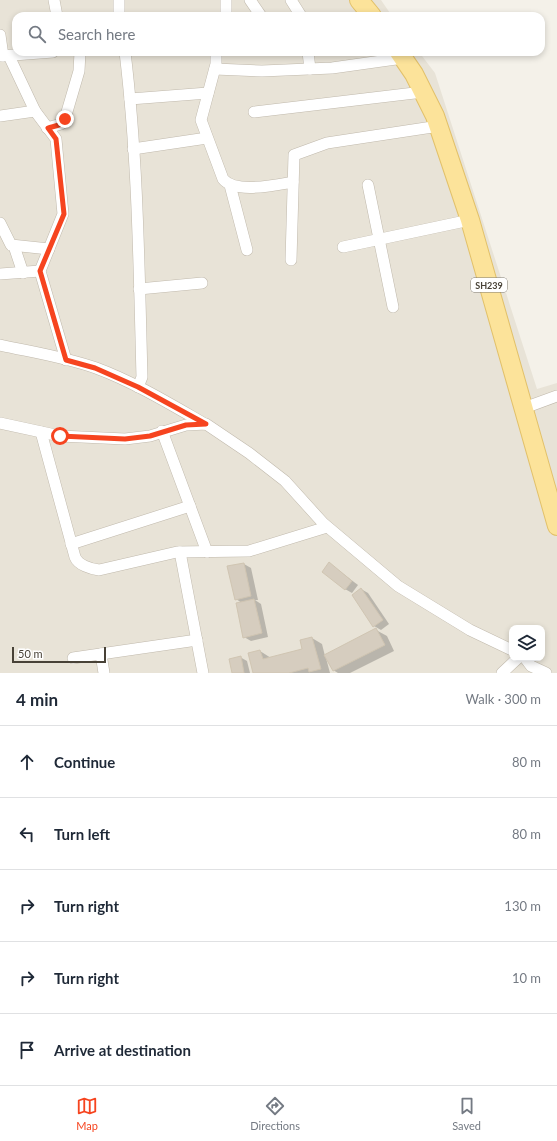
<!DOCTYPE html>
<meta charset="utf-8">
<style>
body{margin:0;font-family:Lato,sans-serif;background:#f6f6f7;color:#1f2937}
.controls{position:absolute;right:12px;bottom:12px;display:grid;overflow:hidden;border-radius:8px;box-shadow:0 2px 6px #0003}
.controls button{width:36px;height:36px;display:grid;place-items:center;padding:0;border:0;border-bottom:1px solid #e0e1e3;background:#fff;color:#1f2937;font:20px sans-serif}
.scale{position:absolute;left:12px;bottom:10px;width:94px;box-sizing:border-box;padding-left:4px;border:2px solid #484237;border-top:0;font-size:11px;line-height:14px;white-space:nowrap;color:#484237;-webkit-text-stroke:3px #fff;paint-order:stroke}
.stop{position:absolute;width:12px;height:12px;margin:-9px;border:3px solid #f6441f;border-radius:50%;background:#fff}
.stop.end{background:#f6441f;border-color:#fff;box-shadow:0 1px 4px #0008}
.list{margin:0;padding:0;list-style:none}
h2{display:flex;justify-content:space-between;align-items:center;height:52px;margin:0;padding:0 16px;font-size:17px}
h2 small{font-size:13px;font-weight:400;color:#747a83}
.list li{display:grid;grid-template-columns:26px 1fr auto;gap:12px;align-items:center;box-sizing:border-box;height:72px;padding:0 16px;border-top:1px solid #e0e1e3}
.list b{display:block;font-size:15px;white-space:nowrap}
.list em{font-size:13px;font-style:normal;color:#747a83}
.icon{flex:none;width:22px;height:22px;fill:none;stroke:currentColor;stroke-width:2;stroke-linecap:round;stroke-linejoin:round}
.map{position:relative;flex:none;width:557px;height:673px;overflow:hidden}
.search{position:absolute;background:#fff;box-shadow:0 2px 6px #0003;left:12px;right:12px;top:12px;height:44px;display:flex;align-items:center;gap:10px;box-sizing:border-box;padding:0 14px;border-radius:12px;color:#747a83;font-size:15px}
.sheet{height:412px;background:#fff}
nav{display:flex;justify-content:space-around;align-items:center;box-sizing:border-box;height:56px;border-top:1px solid #e0e1e3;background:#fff;font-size:11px;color:#747a83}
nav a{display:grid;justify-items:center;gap:2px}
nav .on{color:#f6441f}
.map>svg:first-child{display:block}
</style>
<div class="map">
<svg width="557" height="673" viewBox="0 0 557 673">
<rect width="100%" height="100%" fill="#f4f1e9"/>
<path fill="#e8e3d7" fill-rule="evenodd" d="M 0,0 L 381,0 L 392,16 L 16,16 L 16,52 L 419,52 L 435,73 L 537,389 L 557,383 L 557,673 L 0,673 ZM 512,628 L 542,628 L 542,658 L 512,658 Z"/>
<g fill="#0003">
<path d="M 244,564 L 251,568 L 258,600 L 255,600 L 261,604 L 268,637 L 251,641 L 244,637 L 242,603 L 236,599 Z"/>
<path d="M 330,564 L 358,585 L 352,593 L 345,589 Z"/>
<path d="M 361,589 L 368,593 L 389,624 L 381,630 L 374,626 Z"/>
<path d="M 376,630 L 387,636 L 394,651 L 350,673 L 338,673 L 333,670 L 326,658 L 330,673 L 254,673 L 260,651 L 271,658 L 304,650 L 312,638 L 322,644 L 325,656 Z"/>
<path d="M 240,657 L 247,661 L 250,673 L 233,673 Z"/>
</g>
<g fill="#d6cdbf" stroke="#d0c5b2">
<path d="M 329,562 L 352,581 L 345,590 L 322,572 Z"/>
<path d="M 244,563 L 251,596 L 235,600 L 227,566 Z"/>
<path d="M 361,588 L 383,620 L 373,627 L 352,595 Z"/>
<path d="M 254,599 L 262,633 L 243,638 L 236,603 Z"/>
<path d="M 376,628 L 385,645 L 333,671 L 324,655 Z"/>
<path d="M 312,637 L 321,669 L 309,672 L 308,668 L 289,673 L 253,673 L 248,653 L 260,650 L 263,659 L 302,649 L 300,640 Z"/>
<path d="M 241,656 L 244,673 L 232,673 L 229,659 Z"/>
</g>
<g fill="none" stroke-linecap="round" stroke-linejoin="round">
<defs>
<g id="street">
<path d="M 54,0 L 57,16"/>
<path d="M 250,0 L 261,16"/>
<path d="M 291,0 L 301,16"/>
<path d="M 119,16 L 119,0"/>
<path d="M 226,16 L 226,0"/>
<path d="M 0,35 L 3,56"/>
<path d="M 125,52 C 138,160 139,268 142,377 L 138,387"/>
<path d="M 216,52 L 216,64 L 201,120 L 223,179 C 235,194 276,185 293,182"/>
<path d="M 308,52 L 310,69"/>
<path d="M 0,56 L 53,52"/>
<path d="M 9,56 L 35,111 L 56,139 L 63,214 L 40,271 L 66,360"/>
<path d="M 215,69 L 262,71 L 332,68 L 403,58"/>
<path d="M 130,99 L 208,93"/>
<path d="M 254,112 L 423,92"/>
<path d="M 0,116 L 35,111"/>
<path d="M 47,128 L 61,124 L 64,122 L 79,71 L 80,52"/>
<path d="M 133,149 L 207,138"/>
<path d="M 230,185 L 247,250"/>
<path d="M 368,185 L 393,307"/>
<path d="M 0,223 L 11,245 L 49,249"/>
<path d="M 14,246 L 23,273"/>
<path d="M 343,247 L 470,220"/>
<path d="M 291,260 L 294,155 L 327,143 L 439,126"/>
<path d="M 0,274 L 40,271"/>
<path d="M 139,289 L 202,283"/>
<path d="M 0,345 C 32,352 65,357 96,368 C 134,382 170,404 205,424"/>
<path d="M 524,408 L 557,396"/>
<path d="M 0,423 L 60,436 L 125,439 L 150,436 L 186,425 L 206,424 L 249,453 L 285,481 L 323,523 L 398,586 L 470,630 L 512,650"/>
<path d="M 162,431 L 207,552"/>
<path d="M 41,432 L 75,557 C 78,565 91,569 99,570 L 177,552 L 249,551 L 327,527"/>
<path d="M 71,544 L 190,506"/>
<path d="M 180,552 L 203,673"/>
<path d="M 101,654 L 104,673"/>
<path d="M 73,658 L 197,640"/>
<path d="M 525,658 L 531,666 L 546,673"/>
<path d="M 502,673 L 518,658"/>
</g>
<g id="primary">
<path d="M 359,0 L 372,16"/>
<path d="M 399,52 L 414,74 L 435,116 L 470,220 L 557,526"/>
</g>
</defs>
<use href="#street" stroke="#c0b9ac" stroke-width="12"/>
<use href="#primary" stroke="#e2c16a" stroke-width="20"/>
<use href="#street" stroke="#fff" stroke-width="11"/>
<use href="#primary" stroke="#fce39a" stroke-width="18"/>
</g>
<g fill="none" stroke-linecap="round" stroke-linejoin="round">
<path stroke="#f6441f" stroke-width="5" d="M 60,436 L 125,439 L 150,436 L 186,425 L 206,424 L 138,387 L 95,368 L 66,360 L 40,271 L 64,214 L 56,139 L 48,128 C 54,126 63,126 65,119"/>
</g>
<g text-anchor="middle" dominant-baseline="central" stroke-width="3" stroke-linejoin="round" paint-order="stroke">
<rect fill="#fff" stroke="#7f7b73" stroke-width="1" x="471" y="278" width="36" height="14" rx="3"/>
<g font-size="9" font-weight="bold" fill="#484237">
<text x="489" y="285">SH239</text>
</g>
</g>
</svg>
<div class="controls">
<button><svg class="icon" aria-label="layers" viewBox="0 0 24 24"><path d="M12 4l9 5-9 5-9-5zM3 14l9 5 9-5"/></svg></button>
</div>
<div class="scale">50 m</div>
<div class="stop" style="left:60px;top:436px"></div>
<div class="stop end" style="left:65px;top:119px"></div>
<div class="search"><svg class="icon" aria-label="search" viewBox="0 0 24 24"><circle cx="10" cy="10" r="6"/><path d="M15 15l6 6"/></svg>Search here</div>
</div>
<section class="sheet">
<h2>4 min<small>Walk · 300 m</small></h2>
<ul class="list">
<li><svg class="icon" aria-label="ahead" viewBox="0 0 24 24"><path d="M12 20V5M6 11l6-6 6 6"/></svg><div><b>Continue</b></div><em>80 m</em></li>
<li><svg class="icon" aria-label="left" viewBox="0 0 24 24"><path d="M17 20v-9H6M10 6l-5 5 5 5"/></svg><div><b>Turn left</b></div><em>80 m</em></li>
<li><svg class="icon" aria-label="right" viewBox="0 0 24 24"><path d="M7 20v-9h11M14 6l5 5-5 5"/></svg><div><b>Turn right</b></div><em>130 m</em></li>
<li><svg class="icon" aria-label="right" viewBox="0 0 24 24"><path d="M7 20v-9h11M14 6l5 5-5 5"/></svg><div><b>Turn right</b></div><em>10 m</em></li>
<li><svg class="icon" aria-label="arrive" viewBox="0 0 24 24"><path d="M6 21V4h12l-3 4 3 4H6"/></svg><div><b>Arrive at destination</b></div></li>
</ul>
</section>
<nav>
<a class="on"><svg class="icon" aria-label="map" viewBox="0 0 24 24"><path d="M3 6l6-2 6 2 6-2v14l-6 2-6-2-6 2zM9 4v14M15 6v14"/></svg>Map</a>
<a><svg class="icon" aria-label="directions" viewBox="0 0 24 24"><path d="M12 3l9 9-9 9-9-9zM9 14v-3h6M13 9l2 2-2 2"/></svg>Directions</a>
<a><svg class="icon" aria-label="saved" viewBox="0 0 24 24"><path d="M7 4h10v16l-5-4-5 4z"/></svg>Saved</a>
</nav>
